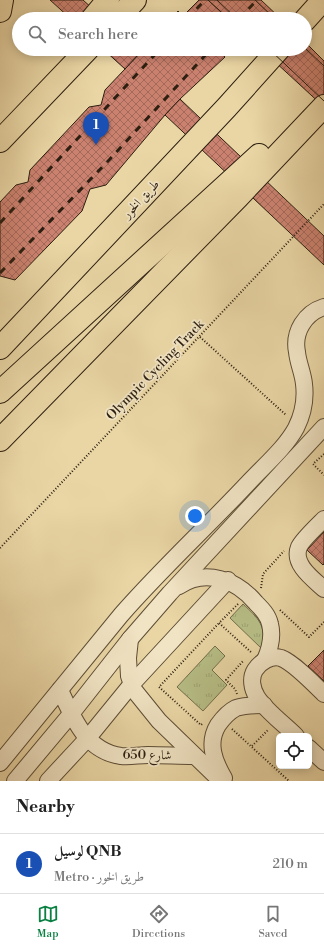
<!DOCTYPE html>
<meta charset="utf-8">
<style>
body{margin:0;font-family:"Libre Bodoni",Amiri,serif;background:#f6f6f6;color:#222}
.controls{position:absolute;right:12px;bottom:12px;display:grid;overflow:hidden;border-radius:6px;box-shadow:0 2px 10px #0003}
.controls button{width:36px;height:36px;display:grid;place-items:center;padding:0;border:0;border-bottom:1px solid #e0e0e0;background:#fff;color:#222;font:20px sans-serif}
.you{position:absolute;left:195px;top:516px;width:14px;height:14px;margin:-10px;border:3px solid #fff;border-radius:50%;background:#1a73e8;box-shadow:0 0 0 6px #1a73e833}
.badge{display:grid;place-items:center;width:26px;height:26px;border-radius:50%;background:#0b8043;color:#fff;font-size:13px;font-weight:700}
.pin{position:absolute;translate:-50% -33px;filter:drop-shadow(0 1px 2px #0008)}
.pin::after{content:'';position:absolute;top:21px;width:14px;height:12px;background:inherit;clip-path:polygon(0 0,100% 0,50% 100%)}
.list{margin:0;padding:0;list-style:none}
h2{display:flex;justify-content:space-between;align-items:center;height:52px;margin:0;padding:0 16px;font-size:17px}
h2 small{font-size:13px;font-weight:400;color:#767676}
.list li{display:grid;grid-template-columns:26px 1fr auto;gap:12px;align-items:center;box-sizing:border-box;height:60px;padding:0 16px;border-top:1px solid #e0e0e0}
.list b{display:block;font-size:15px;white-space:nowrap}
.list p{margin:0;font-size:13px;white-space:nowrap;color:#767676}
.list em{font-size:13px;font-style:normal;color:#767676}
.icon{flex:none;width:22px;height:22px;fill:none;stroke:currentColor;stroke-width:2;stroke-linecap:round;stroke-linejoin:round}
.map{position:relative;flex:none;width:324px;height:781px;overflow:hidden}
.search{position:absolute;background:#fff;box-shadow:0 2px 10px #0003;left:12px;right:12px;top:12px;height:44px;display:flex;align-items:center;gap:10px;box-sizing:border-box;padding:0 14px;border-radius:22px;color:#767676;font-size:15px}
.sheet{height:112px;background:#fff}
nav{display:flex;justify-content:space-around;align-items:center;box-sizing:border-box;height:56px;border-top:1px solid #e0e0e0;background:#fff;font-size:11px;color:#767676}
nav a{display:grid;justify-items:center;gap:2px}
nav .on{color:#0b8043}
.map>svg:first-child{display:block}
</style>
<div class="map">
<svg width="324" height="781" viewBox="0 0 324 781">
<defs>
<pattern id="grass-tufts" width="24" height="20" patternUnits="userSpaceOnUse"><rect width="24" height="20" fill="#b7be86"/><path d="M3 7l-1-3M5 7V3M7 7l1-3M15 17l-1-3M17 17v-4M19 17l1-3" fill="none" stroke="#9ea373"/></pattern>
<pattern id="building-cross-hatch" width="8" height="8" patternUnits="userSpaceOnUse"><rect width="8" height="8" fill="#cb816f"/><path d="M0 0l8 8M0 8l8-8" fill="none" stroke="#a5695a"/></pattern>
</defs>
<rect width="100%" height="100%" fill="#ead6a5"/>
<filter id="stains"><feTurbulence type="fractalNoise" baseFrequency=".005" numOctaves="4"/><feColorMatrix values="0 0 0 0 .2 0 0 0 0 .09 0 0 0 0 .02 0 0 0 .5 -.17"/></filter>
<radialGradient id="worn" r=".72"><stop offset=".6" stop-color="#630" stop-opacity="0"/><stop offset="1" stop-color="#630" stop-opacity=".3"/></radialGradient>
<g fill="url(#grass-tufts)" stroke="#726e4c">
<path d="M 243,604 C 258,618 268,627 261,648 L 230,618 Z"/>
<path d="M 215,646 L 225,656 L 212,670 L 227,685 L 203,711 L 177,687 Z"/>
</g>
<g fill="url(#building-cross-hatch)" stroke="#2c1f11">
<path d="M 50,0 L 83,0 L 104,19 L 71,19 Z"/>
<path d="M 199,0 L 208,0 L 229,19 L 171,19 L 178,11 L 183,16 Z"/>
<path d="M 208,0 L 261,0 L 281,19 L 229,19 Z"/>
<path d="M 305,42 L 324,61 L 324,107 L 261,49 L 305,49 Z"/>
<path d="M 103,49 L 136,49 L 140,53 L 125,69 Z"/>
<path d="M 144,49 L 218,49 L 225,57 L 180,99 L 165,115 L 106,185 L 90,189 L 82,211 L 15,280 L 0,276 L 0,202 L 16,185 L 28,182 L 30,170 L 89,107 L 101,105 L 105,90 Z"/>
<path d="M 180,99 L 324,236 L 324,265 L 165,115 Z"/>
<path d="M 324,532 L 324,564 L 323,565 L 307,550 Z"/>
<path d="M 324,650 L 324,681 L 308,666 Z"/>
</g>
<g fill="none" stroke-linecap="round" stroke-linejoin="round">
<defs>
<g id="minor">
<path d="M 324,519 C 318,525 302,540 299,547 C 292,564 313,579 324,589"/>
<path d="M 179,586 C 206,568 237,580 256,603 C 262,609 268,615 270,624 C 273,636 270,649 265,660"/>
<path d="M 130,639 L 128,658 L 129,676 L 134,690 L 159,721 L 221,781"/>
<path d="M 60,690 C 73,718 86,751 121,756 C 130,757 139,755 148,755 C 164,755 179,756 194,756"/>
<path d="M 296,736 C 285,725 265,710 257,697 C 252,689 250,678 255,670 C 260,662 271,655 281,658 C 294,663 314,684 324,694"/>
<path d="M 309,748 L 324,762"/>
<path d="M 0,763 L 121,615 C 162,568 208,526 250,481 C 266,464 285,448 296,428 C 303,414 306,400 304,384 C 303,373 298,363 297,352 C 293,332 305,313 324,307"/>
<path d="M 224,778 C 214,761 207,743 218,725 C 223,718 228,712 236,708 C 245,705 255,705 264,705"/>
<path d="M 15,781 L 71,714 L 130,639 L 170,593 L 324,427"/>
<path d="M 48,781 L 87,739 L 131,685 L 228,580"/>
</g>
<g id="highway">
<path d="M 0,11 L 2,0"/>
<path d="M 92,19 L 108,0"/>
<path d="M 117,19 L 135,0"/>
<path d="M 305,20 L 323,0"/>
<path d="M 0,141 L 88,49"/>
<path d="M 0,348 L 227,107 L 279,49"/>
<path d="M 0,392 L 259,155"/>
<path d="M 0,440 L 238,197 L 324,106"/>
</g>
</defs>
<use href="#minor" stroke="#5c4d36" stroke-width="18"/>
<use href="#highway" stroke="#2c1f11" stroke-width="24"/>
<g stroke="#2c1f11" stroke-width="2" stroke-dasharray="1 2" stroke-linecap="butt">
<path d="M 200,337 L 286,415"/>
<path d="M 324,454 L 313,464 L 324,475"/>
<path d="M 0,548 L 324,204"/>
<path d="M 261,588 L 263,574 L 284,551"/>
<path d="M 238,604 L 219,623 L 252,653"/>
<path d="M 280,610 L 309,637 L 324,622"/>
<path d="M 237,694 L 235,689 L 226,680 L 244,660"/>
<path d="M 202,724 L 201,725 L 159,687 L 219,623"/>
<path d="M 232,729 L 289,781"/>
<path d="M 252,746 L 269,729"/>
</g>
<use href="#minor" stroke="#f1e4c4" stroke-width="16"/>
<use href="#highway" stroke="#ead6a5" stroke-width="22"/>
<g stroke="#2c1f11" stroke-width="1">
<path d="M 217,0 L 237,19"/>
<path d="M 255,0 L 275,19"/>
<path d="M 305,48 L 324,66"/>
<path d="M 269,49 L 324,101"/>
</g>
<g stroke="#2c1f11" stroke-width="3" stroke-dasharray="7 7" stroke-linecap="butt">
<path d="M 187,19 L 205,0"/>
<path d="M 239,19 L 257,0"/>
<path d="M 0,223 L 160,49"/>
<path d="M 0,273 L 110,159 L 211,49"/>
</g>
</g>
<g text-anchor="middle" dominant-baseline="central" stroke-width="3.5" stroke-linejoin="round" paint-order="stroke">
<g font-size="13" fill="#2c1f11" stroke="#f1e4c4">
<text transform="translate(141 199) rotate(-47)">طريق الخور</text>
<text transform="translate(155 370) rotate(-46)">Olympic Cycling Track</text>
<text transform="translate(147 755) rotate(1)">شارع 650</text>
</g>
</g>
<rect width="100%" height="100%" filter="url(#stains)"/>
<rect width="100%" height="100%" fill="url(#worn)"/>
</svg>
<div class="controls">
<button><svg class="icon" aria-label="locate" viewBox="0 0 24 24"><circle cx="12" cy="12" r="6"/><path d="M12 2v4M12 18v4M2 12h4M18 12h4"/></svg></button>
</div>
<div class="you"></div>
<div class="pin badge" style="left:96px;top:145px;background:#1a4fb4">1</div>
<div class="search"><svg class="icon" aria-label="search" viewBox="0 0 24 24"><circle cx="10" cy="10" r="6"/><path d="M15 15l6 6"/></svg>Search here</div>
</div>
<section class="sheet">
<h2>Nearby<small></small></h2>
<ul class="list">
<li><span class="badge" style="background:#1a4fb4">1</span><div><b>لوسيل QNB</b><p>Metro · طريق الخور</p></div><em>210 m</em></li>
</ul>
</section>
<nav>
<a class="on"><svg class="icon" aria-label="map" viewBox="0 0 24 24"><path d="M3 6l6-2 6 2 6-2v14l-6 2-6-2-6 2zM9 4v14M15 6v14"/></svg>Map</a>
<a><svg class="icon" aria-label="directions" viewBox="0 0 24 24"><path d="M12 3l9 9-9 9-9-9zM9 14v-3h6M13 9l2 2-2 2"/></svg>Directions</a>
<a><svg class="icon" aria-label="saved" viewBox="0 0 24 24"><path d="M7 4h10v16l-5-4-5 4z"/></svg>Saved</a>
</nav>
